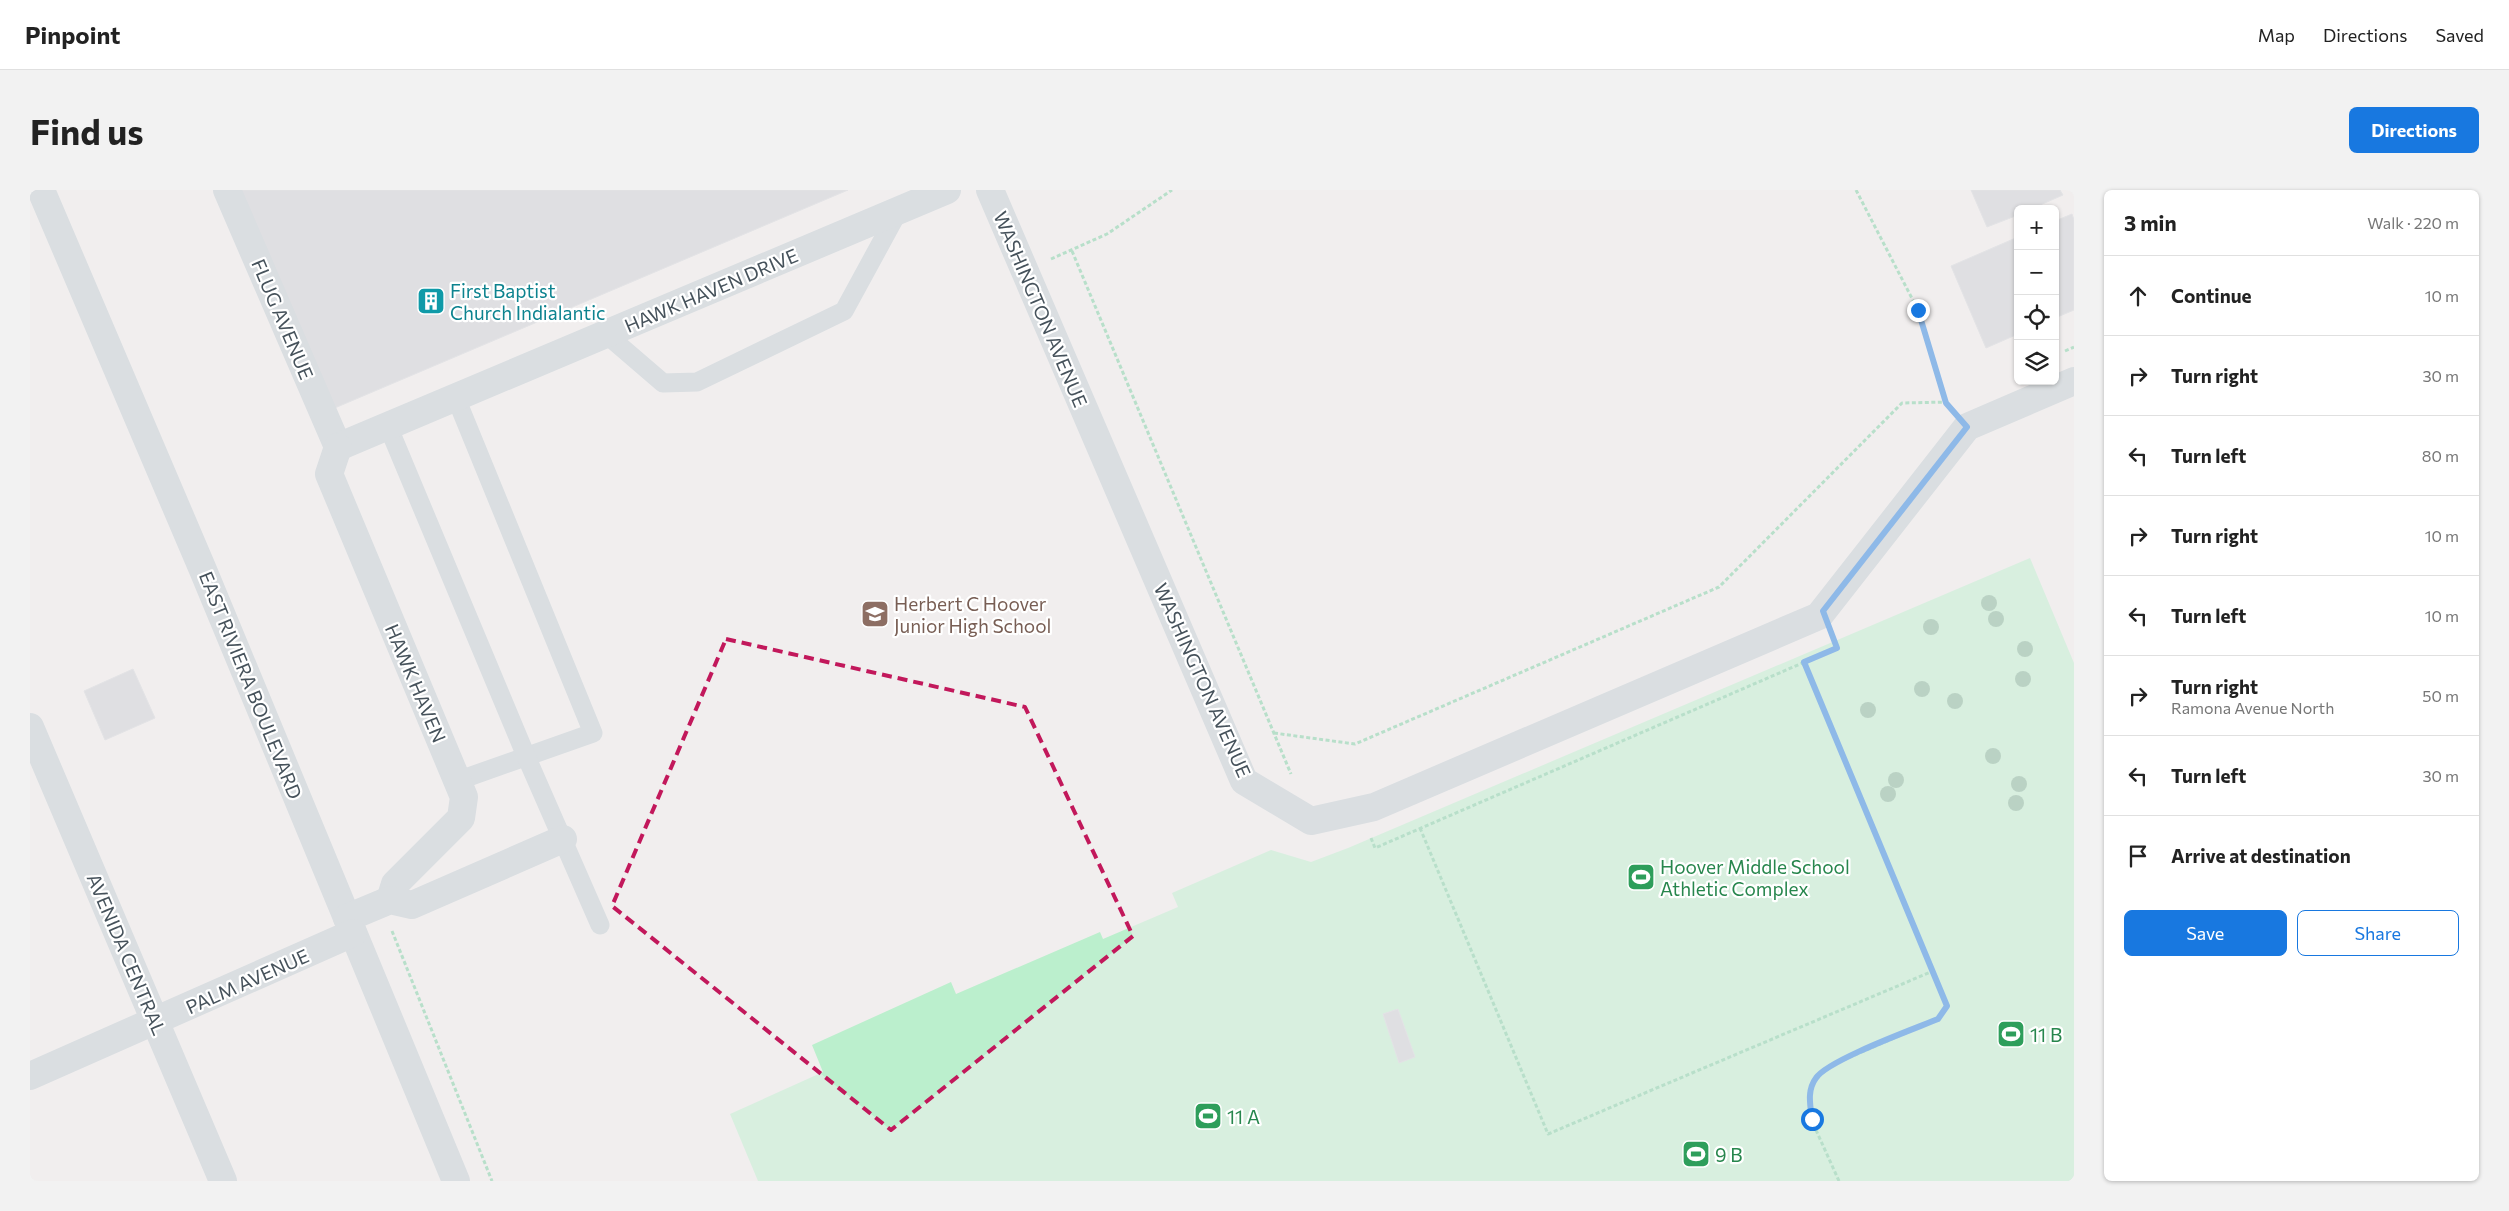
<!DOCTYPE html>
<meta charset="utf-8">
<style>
body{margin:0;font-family:Commissioner,sans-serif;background:#f2f2f2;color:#222}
.controls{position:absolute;right:15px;top:15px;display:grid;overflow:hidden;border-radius:8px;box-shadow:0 1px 4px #0004}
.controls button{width:45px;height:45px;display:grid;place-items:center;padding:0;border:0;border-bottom:1px solid #e0e0e0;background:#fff;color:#222;font:25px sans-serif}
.stop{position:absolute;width:15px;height:15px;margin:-11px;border:4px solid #1878e0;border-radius:50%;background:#fff}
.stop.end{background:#1878e0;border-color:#fff;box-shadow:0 1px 5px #0008}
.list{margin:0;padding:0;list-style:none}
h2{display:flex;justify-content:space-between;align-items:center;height:65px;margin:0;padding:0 20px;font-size:21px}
h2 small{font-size:16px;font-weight:400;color:#767676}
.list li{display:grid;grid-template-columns:32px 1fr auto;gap:15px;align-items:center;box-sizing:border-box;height:80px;padding:0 20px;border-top:1px solid #e0e0e0}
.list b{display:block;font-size:19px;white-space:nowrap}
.list p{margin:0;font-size:16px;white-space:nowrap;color:#767676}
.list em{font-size:16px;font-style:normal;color:#767676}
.actions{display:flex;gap:10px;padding:15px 20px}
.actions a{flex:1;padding:11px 0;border:1px solid #1878e0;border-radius:8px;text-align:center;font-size:18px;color:#1878e0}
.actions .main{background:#1878e0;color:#fff}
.icon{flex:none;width:28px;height:28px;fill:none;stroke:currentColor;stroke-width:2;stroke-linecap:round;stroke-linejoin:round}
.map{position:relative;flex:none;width:2044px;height:991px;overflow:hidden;border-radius:8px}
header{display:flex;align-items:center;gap:30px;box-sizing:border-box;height:70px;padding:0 25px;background:#fff;border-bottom:1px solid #e0e0e0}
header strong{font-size:24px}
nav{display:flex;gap:28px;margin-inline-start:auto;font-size:18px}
.intro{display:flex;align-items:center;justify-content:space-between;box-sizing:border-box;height:120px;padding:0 30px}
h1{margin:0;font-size:35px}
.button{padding:12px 22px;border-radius:8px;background:#1878e0;color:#fff;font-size:18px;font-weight:700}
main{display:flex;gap:30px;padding:0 30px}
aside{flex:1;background:#fff;border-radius:8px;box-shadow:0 1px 4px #0004}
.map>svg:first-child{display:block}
</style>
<header>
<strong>Pinpoint</strong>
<nav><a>Map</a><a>Directions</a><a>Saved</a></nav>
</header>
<div class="intro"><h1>Find us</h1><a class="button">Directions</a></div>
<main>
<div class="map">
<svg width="2044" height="991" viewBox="0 0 2044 991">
<rect width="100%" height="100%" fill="#f1eeee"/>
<path fill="#bbefcd" d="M 2000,368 L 2044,473 L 2044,991 L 728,991 L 700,924 L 793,882 L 782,855 L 921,792 L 926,804 L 1070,742 L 1073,749 L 1148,717 L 1142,703 L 1241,660 L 1281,672 L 1318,658 Z"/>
<g fill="#cbcdd3" stroke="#d2d4da">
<path d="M 198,0 L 818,0 L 293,223 Z"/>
<path d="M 1941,0 L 2030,0 L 2033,5 L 2001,19 L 1988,19 L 1988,25 L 1957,37 Z"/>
<path d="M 2042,24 L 2044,30 L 2044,120 L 2025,128 L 2025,31 Z"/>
<path d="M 1988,47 L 1988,144 L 1956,158 L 1921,76 Z"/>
<path d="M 103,479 L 125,528 L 75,550 L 54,501 Z"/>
<path d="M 1368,819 L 1385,867 L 1369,873 L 1353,824 Z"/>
</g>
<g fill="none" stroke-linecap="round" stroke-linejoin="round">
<g stroke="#73cd9d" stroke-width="3" stroke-dasharray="4 2.5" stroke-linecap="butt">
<path d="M 1826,0 L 1888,120 L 1917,214"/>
<path d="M 1042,61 L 1261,584"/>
<path d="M 1021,69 L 1077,44 L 1142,0"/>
<path d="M 2035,161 L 2044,157"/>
<path d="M 1244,543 L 1325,554 L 1689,397 L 1872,213 L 1918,212"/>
<path d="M 1390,638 L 1518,944 L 1903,781 L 1774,472"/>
<path d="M 1341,648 L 1345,658 L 1807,458 L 1804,450"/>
<path d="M 362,741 L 462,991"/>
<path d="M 1809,991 L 1781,929 L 1779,903 L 1787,887 L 1804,874 L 1908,829 L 1917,816 L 1903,781"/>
</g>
<g stroke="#bec9d0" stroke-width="19">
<path d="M 576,144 L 633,193 L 667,192 L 814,121 L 869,20"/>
<path d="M 426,208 L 563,543 L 427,591"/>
<path d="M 358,236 L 496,566 L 570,735"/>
</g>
<g stroke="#bec9d0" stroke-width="28">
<path d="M 11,0 L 173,380 L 426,991"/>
<path d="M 197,0 L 308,257"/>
<path d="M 960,0 L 1214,591 L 1281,631 L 1344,617 L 1789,426 L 1937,237 L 2044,191"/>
<path d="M 308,257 L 917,0"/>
<path d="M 308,257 L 299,284 L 434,607 L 431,628 L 365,694 L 360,710"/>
<path d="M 0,537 L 193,991"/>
<path d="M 317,728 L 360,710 L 382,715 L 533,649"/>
<path d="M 0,886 L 323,743"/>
</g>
</g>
<g fill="#79b091">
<circle cx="1959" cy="413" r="8"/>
<circle cx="1966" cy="429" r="8"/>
<circle cx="1901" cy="437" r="8"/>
<circle cx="1995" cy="459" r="8"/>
<circle cx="1993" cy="489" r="8"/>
<circle cx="1892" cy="499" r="8"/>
<circle cx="1925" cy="511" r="8"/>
<circle cx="1838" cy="520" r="8"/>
<circle cx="1963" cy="566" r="8"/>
<circle cx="1866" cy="590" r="8"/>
<circle cx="1989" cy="594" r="8"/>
<circle cx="1858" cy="604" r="8"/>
<circle cx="1986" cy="613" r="8"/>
</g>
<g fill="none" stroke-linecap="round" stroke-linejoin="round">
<path stroke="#1878e0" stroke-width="6" d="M 1782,929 C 1780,914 1777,900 1786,888 C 1798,870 1884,839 1908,829 L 1917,816 L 1774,472 L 1807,458 L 1793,421 L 1937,237 L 1916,213 L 1888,120"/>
</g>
<path d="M0 0H2044V991H0ZM 696,449 L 995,517 L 1103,746 L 861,940 L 582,716 Z" fill="#f1eeee" fill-opacity=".55" fill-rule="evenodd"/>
<path fill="none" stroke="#c2185b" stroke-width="4" stroke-dasharray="10 6" stroke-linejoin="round" d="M 696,449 L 995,517 L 1103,746 L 861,940 L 582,716 Z"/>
<defs>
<symbol id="building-square" viewBox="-11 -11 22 22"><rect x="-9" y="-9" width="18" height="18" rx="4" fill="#0f9aa8" stroke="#fff"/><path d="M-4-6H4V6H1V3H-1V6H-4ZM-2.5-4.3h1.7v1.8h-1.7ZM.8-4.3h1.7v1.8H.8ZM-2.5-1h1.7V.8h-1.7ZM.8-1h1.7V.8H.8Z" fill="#fff"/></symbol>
<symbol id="school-square" viewBox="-11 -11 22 22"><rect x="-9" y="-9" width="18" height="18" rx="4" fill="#8d6e63" stroke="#fff"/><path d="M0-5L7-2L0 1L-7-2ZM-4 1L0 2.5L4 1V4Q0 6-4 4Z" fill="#fff"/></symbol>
<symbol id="stadium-square" viewBox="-11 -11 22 22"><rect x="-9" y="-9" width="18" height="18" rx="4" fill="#2e9e5b" stroke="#fff"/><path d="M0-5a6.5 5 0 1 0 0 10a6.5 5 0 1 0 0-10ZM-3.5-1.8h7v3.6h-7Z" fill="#fff"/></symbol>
</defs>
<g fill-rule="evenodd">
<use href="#building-square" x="385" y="95" width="32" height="32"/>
<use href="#school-square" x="829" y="408" width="32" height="32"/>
<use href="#stadium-square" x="1595" y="671" width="32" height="32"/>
<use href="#stadium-square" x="1965" y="828" width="32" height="32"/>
<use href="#stadium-square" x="1162" y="910" width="32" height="32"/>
<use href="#stadium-square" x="1650" y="948" width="32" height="32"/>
</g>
<g text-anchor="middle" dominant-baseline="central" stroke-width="4.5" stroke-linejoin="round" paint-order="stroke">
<g font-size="19" fill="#0d838f" stroke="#fff" text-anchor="start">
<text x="420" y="100">First Baptist<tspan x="420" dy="22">Church Indialantic</tspan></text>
</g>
<g font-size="19" fill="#46525b" stroke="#fff">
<text transform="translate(681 100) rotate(-23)">HAWK HAVEN DRIVE</text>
<text transform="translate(1011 119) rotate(67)">WASHINGTON AVENUE</text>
<text transform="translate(253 129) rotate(67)">FLUG AVENUE</text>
<text transform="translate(1173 490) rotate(66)">WASHINGTON AVENUE</text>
<text transform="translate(386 493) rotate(67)">HAWK HAVEN</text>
<text transform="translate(221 495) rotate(68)">EAST RIVIERA BOULEVARD</text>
<text transform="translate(97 764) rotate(67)">AVENIDA CENTRAL</text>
<text transform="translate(217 791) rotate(-24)">PALM AVENUE</text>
</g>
<g font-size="19" fill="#785e54" stroke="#fff" text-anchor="start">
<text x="864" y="413">Herbert C Hoover<tspan x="864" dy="22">Junior High School</tspan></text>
</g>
<g font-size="19" fill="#27864d" stroke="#fff" text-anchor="start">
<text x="1630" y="676">Hoover Middle School<tspan x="1630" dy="22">Athletic Complex</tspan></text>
<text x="2000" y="844">11 B</text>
<text x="1197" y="926">11 A</text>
<text x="1685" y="964">9 B</text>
</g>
</g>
</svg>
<div class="controls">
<button>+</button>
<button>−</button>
<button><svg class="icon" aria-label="locate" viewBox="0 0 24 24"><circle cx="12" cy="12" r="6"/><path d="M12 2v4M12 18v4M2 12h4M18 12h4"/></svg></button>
<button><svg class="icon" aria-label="layers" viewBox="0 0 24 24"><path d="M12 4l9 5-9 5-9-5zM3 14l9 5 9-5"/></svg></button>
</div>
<div class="stop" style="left:1782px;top:929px"></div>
<div class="stop end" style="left:1888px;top:120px"></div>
</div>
<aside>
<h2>3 min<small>Walk · 220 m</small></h2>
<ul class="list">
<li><svg class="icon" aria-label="ahead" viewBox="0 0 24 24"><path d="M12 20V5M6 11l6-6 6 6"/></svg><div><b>Continue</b></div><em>10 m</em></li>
<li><svg class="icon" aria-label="right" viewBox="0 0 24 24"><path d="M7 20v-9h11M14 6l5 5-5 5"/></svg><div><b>Turn right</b></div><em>30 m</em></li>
<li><svg class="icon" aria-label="left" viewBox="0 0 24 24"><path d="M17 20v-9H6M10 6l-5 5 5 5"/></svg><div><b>Turn left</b></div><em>80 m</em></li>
<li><svg class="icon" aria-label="right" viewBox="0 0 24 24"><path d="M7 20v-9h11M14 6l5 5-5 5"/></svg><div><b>Turn right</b></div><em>10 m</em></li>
<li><svg class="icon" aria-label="left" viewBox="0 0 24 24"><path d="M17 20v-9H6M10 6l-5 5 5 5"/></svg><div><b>Turn left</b></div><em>10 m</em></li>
<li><svg class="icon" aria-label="right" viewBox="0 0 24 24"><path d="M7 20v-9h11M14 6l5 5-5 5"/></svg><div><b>Turn right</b><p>Ramona Avenue North</p></div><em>50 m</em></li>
<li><svg class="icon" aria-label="left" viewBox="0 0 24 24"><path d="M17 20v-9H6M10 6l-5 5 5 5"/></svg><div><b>Turn left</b></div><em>30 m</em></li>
<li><svg class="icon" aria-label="arrive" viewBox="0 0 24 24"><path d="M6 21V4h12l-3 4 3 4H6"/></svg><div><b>Arrive at destination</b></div></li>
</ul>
<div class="actions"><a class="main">Save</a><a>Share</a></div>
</aside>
</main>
